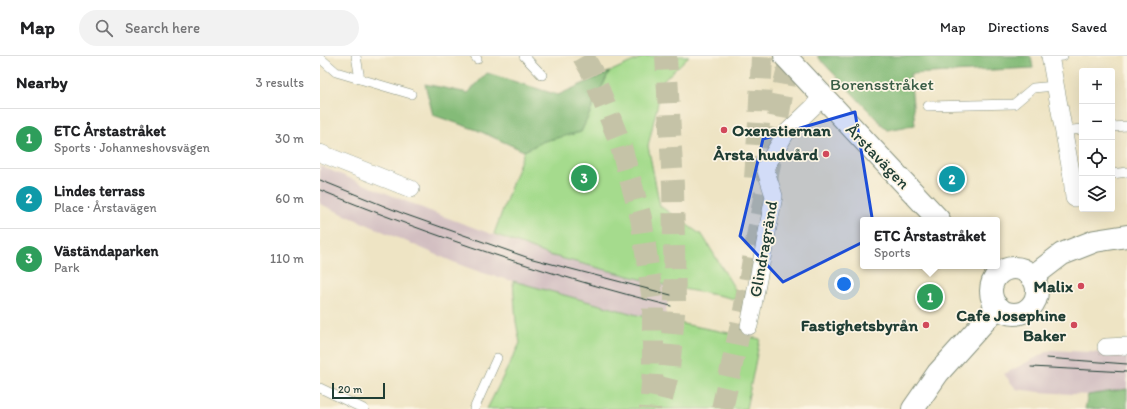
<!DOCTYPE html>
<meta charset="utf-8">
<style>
body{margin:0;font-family:Itim,sans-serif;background:#f2f2f2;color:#202124}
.controls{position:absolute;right:12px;top:12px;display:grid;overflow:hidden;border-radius:4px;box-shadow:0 4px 16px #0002}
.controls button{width:36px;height:36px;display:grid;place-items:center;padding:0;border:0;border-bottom:1px solid #e0e0e0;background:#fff;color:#202124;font:20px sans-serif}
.scale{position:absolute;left:12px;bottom:10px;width:53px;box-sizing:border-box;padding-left:4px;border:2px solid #1f3d34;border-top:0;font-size:11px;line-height:14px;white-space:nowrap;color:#1f3d34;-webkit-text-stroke:3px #fcf5e5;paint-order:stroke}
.you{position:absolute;left:524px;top:228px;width:14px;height:14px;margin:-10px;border:3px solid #fff;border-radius:50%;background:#1a73e8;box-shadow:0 0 0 6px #1a73e833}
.badge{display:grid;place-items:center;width:26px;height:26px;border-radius:50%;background:#0b8043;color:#fff;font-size:13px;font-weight:700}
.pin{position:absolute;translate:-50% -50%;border:2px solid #fff;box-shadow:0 1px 4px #0006}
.popup{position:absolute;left:540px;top:161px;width:140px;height:52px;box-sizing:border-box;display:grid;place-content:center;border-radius:4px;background:#fff;filter:drop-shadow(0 1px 3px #0005);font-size:13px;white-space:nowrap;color:#757577}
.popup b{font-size:15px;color:#202124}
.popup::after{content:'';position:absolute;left:50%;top:100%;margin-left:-8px;border:8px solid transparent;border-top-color:#fff}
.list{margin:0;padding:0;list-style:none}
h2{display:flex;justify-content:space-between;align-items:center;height:52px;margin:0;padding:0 16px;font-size:17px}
h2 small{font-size:13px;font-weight:400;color:#757577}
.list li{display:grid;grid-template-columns:26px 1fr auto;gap:12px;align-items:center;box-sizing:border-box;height:60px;padding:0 16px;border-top:1px solid #e0e0e0}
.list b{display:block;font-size:15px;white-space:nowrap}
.list p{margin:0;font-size:13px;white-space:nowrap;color:#757577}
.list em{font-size:13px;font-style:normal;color:#757577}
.icon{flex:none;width:22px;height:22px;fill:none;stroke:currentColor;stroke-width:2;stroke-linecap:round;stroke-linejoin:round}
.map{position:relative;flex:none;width:807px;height:353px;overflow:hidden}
header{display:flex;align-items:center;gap:24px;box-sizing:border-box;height:56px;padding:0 20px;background:#fff;border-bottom:1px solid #e0e0e0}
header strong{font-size:19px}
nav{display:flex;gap:22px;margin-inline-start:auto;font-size:14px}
.search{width:280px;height:36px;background:#f2f2f2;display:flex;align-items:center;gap:10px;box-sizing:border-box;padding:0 14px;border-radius:22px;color:#757577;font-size:15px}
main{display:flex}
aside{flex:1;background:#fff}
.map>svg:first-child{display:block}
</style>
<header>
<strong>Map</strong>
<div class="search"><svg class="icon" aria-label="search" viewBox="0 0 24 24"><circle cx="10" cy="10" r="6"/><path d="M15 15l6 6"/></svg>Search here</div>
<nav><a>Map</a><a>Directions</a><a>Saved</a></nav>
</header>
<main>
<aside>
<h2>Nearby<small>3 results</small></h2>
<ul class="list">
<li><span class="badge" style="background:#2e9e5b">1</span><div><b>ETC Årstastråket</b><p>Sports · Johanneshovsvägen</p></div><em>30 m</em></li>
<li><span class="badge" style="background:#0f9aa8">2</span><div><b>Lindes terrass</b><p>Place · Årstavägen</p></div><em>60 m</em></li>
<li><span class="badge" style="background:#2e9e5b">3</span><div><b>Väständaparken</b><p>Park</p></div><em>110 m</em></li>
</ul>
</aside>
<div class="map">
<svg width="807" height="353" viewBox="0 0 807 353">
<rect width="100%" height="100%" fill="#fcf5e5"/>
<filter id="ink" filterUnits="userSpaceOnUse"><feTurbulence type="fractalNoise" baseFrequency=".025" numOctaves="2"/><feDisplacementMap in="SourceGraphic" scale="8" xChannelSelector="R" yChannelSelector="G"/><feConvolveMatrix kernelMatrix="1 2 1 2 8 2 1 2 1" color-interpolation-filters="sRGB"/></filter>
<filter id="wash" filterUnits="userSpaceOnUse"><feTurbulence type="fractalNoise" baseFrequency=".012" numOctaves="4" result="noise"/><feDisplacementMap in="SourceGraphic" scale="16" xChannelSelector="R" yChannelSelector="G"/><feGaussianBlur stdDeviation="0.9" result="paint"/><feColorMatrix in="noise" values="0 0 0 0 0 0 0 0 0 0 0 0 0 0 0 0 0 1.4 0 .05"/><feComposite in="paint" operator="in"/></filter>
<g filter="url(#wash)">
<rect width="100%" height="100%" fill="#eee4c4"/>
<g fill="#d2bec1">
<path d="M 0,110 L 117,158 L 220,196 L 351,231 L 344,265 L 317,259 L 163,217 L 138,208 L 0,148 Z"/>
<path d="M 731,294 L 807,298 L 807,333 L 768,339 L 719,336 L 696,333 L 684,318 Z"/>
</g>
<g fill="#a5db8d" stroke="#628c60">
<path d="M 325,0 L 369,0 L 343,25 L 328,90 L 340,150 L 383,180 L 422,245 L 402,240 L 351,231 L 229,199 L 174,178 L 204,95 L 224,85 L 261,76 L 289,16 Z"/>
<path d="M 193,225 L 317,259 L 440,283 L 426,353 L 167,353 L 200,287 L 196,266 Z"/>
</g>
<g fill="#84bb78" stroke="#527c56">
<path d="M 497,0 L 709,0 L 711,1 L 713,12 L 590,18 L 595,69 L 567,74 Z"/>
<path d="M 289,16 L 261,76 L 224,85 L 204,95 L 157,74 L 113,59 L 105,28 L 148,37 L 167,17 L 238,39 Z"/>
<path d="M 807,333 L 807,353 L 765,353 L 768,339 Z"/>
</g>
</g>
<g filter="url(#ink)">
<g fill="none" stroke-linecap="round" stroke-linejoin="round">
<g stroke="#c5c3a7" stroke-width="22" stroke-dasharray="22 11" stroke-linecap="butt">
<path d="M 263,0 L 272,16 L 300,87 L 321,162 L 333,245 L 333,313 L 330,353"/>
<path d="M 435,122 L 439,67 L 442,0"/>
<path d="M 342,343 L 349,314 L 355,247 L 353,130 L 346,0"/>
<path d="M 402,353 L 424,255 L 464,28 L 471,0"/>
</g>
<defs>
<g id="lane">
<path d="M 36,0 L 40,23"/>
<path d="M 155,0 L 157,3"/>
<path d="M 204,0 L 222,19"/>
<path d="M 730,1 L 743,0"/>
<path d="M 0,2 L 16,16 L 91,38"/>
<path d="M 608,50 L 694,48 L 713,32 L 735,30"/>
<path d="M 792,71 L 807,70"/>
<path d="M 743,75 L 762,73"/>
<path d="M 792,118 L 807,116"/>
<path d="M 0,332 L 44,353"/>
<path d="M 154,353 L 177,302"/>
</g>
<g id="street">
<path d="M 730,0 L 752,121 L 754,142"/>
<path d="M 0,97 L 91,133"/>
<path d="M 429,270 L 454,140 L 445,112 L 466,77 L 493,51 L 502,40"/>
<path d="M 786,291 L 807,290"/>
</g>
<g id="secondary">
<path d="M 465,0 L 619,164"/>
<circle cx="694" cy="235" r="23"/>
<path d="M 712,221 L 742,198 L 775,185 L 807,180"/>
<path d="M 593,353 L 618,317 L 672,257 L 679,252"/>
</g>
</defs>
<use href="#lane" stroke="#86907c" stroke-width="10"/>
<use href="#street" stroke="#86907c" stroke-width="18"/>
<use href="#secondary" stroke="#86907c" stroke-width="24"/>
<use href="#lane" stroke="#fff" stroke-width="9"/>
<use href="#street" stroke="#fff" stroke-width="17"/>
<use href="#secondary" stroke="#fff" stroke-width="22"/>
<g stroke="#1f3d34" stroke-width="1">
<path d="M 0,124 L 84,158 L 209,202 L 351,239"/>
<path d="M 0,134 C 114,181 232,220 351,250"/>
<path d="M 726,302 L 807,308"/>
<path d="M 711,311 L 807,316"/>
</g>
</g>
</g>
<path fill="#1d4ed8" fill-opacity="0.2" stroke="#1d4ed8" stroke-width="3" stroke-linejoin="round" d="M 535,56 L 555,180 L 463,226 L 420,180 L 443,83 Z"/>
<g fill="#d1495b" stroke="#fcf5e5" stroke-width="1.5">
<circle cx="404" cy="74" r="4"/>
<circle cx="506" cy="98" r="4"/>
<circle cx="761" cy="230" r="4"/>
<circle cx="606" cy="269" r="4"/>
<circle cx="754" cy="269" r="4"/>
</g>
<g text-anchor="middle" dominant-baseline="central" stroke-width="3.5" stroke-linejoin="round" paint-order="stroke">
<g font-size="17" fill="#3a5d46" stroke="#fcf5e5">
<text x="562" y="28">Borensstråket</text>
</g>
<g font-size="17" font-weight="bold" fill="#1f3d34" stroke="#fcf5e5" text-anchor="end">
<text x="412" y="74" text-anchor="start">Oxenstiernan</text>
<text x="498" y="98">Årsta hudvård</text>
<text x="753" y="230">Malix</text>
<text x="746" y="259">Cafe Josephine<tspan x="746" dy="20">Baker</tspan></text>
<text x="598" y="269">Fastighetsbyrån</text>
</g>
<g font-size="17" fill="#1f3d34" stroke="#fcf5e5">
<text transform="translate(558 100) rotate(46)">Årstavägen</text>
<text transform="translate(443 193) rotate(-80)">Glindragränd</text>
</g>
</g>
</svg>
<div class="controls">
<button>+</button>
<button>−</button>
<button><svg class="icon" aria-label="locate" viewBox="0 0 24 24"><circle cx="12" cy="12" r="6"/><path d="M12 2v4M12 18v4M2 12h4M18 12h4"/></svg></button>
<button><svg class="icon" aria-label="layers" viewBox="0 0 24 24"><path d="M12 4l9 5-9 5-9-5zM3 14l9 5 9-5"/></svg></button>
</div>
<div class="scale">20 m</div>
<div class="you"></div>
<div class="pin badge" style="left:610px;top:241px;background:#2e9e5b">1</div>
<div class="popup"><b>ETC Årstastråket</b>Sports</div>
<div class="pin badge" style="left:632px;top:123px;background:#0f9aa8">2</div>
<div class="pin badge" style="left:264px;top:122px;background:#2e9e5b">3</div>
</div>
</main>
